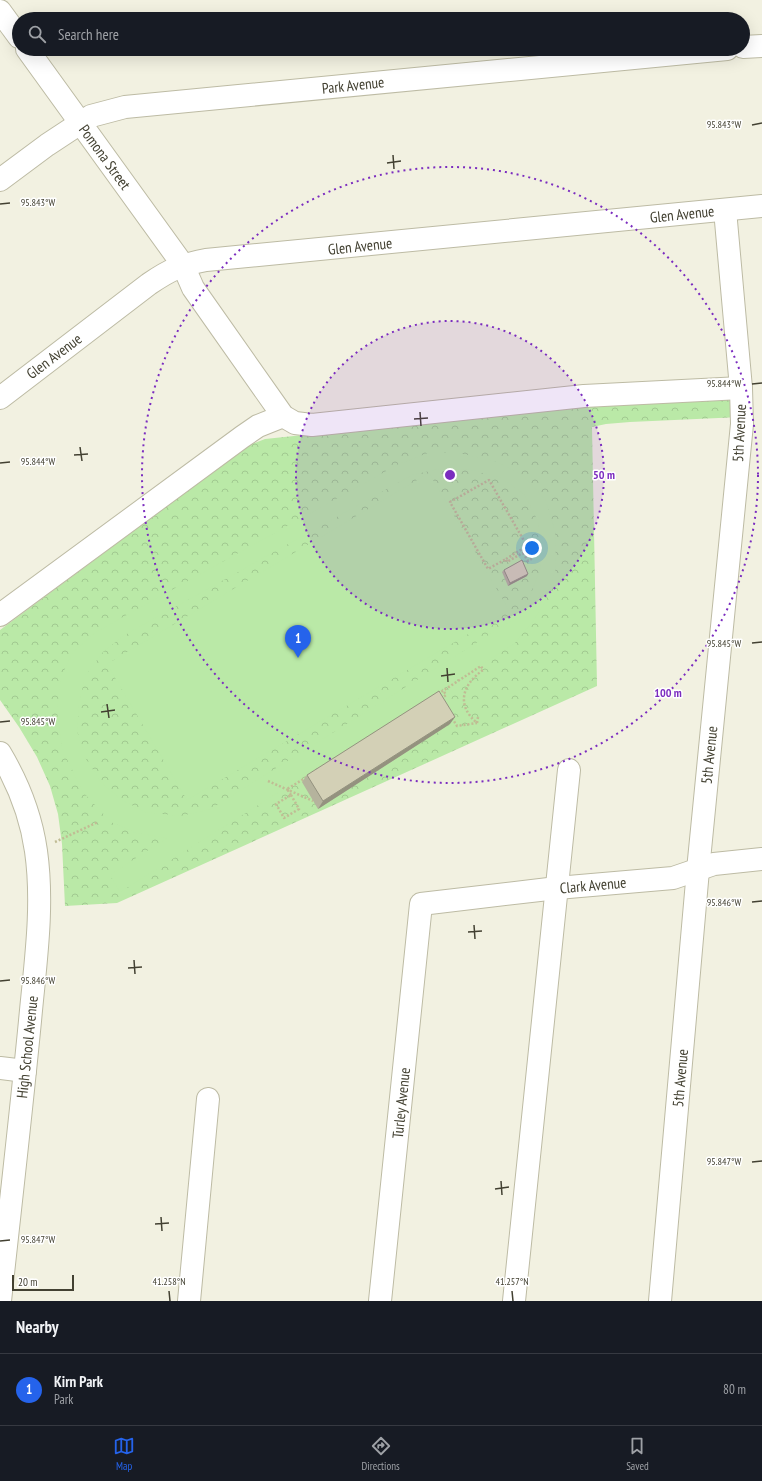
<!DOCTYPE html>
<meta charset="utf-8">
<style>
body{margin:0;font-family:"PT Sans Narrow",sans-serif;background:#20242c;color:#f1f3f6}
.scale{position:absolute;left:12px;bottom:10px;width:62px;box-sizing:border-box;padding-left:4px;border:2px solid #434132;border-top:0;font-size:11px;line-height:14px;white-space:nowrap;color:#434132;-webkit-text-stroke:3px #fff;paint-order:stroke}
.you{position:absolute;left:532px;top:548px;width:14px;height:14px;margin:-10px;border:3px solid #fff;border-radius:50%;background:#1a73e8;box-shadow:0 0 0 6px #1a73e833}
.badge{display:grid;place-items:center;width:26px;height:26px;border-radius:50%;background:#2563eb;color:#fff;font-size:13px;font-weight:700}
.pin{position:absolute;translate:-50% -33px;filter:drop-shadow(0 1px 2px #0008)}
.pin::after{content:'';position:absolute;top:21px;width:14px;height:12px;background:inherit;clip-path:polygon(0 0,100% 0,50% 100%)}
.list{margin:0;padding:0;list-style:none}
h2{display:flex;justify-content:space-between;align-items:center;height:52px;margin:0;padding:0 16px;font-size:17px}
h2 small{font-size:13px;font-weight:400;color:#9ea1a6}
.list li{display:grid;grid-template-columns:26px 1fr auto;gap:12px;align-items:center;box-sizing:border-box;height:72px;padding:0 16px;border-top:1px solid #363941}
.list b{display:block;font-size:15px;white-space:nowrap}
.list p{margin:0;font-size:13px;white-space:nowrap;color:#9ea1a6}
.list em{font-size:13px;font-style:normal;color:#9ea1a6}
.icon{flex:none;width:22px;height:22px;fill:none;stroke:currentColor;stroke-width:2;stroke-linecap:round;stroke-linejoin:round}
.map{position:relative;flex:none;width:762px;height:1301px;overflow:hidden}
.search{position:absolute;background:#171b24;box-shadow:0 4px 16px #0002;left:12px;right:12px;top:12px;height:44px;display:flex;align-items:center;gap:10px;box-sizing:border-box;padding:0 14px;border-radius:22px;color:#9ea1a6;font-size:15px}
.sheet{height:124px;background:#171b24}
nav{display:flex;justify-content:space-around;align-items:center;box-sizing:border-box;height:56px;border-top:1px solid #363941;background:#171b24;font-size:11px;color:#9ea1a6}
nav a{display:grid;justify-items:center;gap:2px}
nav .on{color:#2563eb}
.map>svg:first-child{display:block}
</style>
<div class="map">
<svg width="762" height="1301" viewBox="0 0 762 1301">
<defs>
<pattern id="forest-crowns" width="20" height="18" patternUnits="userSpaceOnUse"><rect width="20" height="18" fill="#bae9a7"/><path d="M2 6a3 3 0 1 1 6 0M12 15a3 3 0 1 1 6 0" fill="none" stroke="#a1c990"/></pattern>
</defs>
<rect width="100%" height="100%" fill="#f2f1e1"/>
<path fill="url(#forest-crowns)" d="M 701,400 L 741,400 L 741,417 L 630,422 L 606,424 L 592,427 L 597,686 L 117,903 L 65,906 L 62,844 L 58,814 L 50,786 L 37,757 L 19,727 L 0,700 L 0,630 L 249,445 L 265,439 L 572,407 Z"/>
<g fill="#bae9a7" fill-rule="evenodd">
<path d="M 428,453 L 459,453 L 498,462 L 525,477 L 546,501 L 555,531 L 556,568 L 545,602 L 534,620 L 514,644 L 120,892 L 110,875 L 167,838 L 136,833 L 111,822 L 83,792 L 62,749 L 57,711 L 61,677 L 73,652 L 96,632 L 399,464 ZM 468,469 L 501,478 L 524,494 L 537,519 L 540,533 L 541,567 L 529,599 L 511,621 L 211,809 L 181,816 L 145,812 L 120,799 L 101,782 L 86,759 L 77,731 L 79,704 L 85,676 L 103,652 L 123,636 L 412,475 L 434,470 Z"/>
<path d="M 429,473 L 509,610 L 187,800 L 107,664 Z"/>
</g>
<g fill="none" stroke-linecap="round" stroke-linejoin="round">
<defs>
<g id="minor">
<path d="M 0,11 L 19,37"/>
<path d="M 743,47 L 762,46"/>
<path d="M 27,49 L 183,265 L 193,288 L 283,416 L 295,423 L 312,425 L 584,396 L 741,388"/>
<path d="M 0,180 L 47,145 L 91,116 L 125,107 L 727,49"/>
<path d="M 0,398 L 149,284 C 171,269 181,265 206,260 L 762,206"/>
<path d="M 0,615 L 242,437 L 258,426 L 283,416"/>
<path d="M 0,753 C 18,783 31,816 36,851 C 44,907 35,965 30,1021 C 21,1114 10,1208 0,1301"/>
<path d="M 0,1068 L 25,1071"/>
<path d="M 189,1301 L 208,1099"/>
<path d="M 380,1301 L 421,904 L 557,888 L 673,878 L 714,864 L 762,859"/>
<path d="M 514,1301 L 569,770"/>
<path d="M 660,1301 L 698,870 L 742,424 L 741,388 L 725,210"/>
</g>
</defs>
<use href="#minor" stroke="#bdbba4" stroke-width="24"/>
<g stroke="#c0bc94" stroke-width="2.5" stroke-dasharray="2 2" stroke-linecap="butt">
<path d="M 523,553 L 528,561 L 533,558 L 529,550"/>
<path d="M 506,559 L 527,546 L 489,480 L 450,502 L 488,569 L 506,559 L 507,562 L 538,544"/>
<path d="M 438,694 L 481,666 L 483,670 C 462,685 456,705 477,723"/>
<path d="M 441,699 L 446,695 L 443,690"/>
<path d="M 452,718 L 457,726 L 477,723"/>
<path d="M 477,723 L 478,717"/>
<path d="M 268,781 L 313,801"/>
<path d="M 291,795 L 287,789 L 307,777"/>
<path d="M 291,795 L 299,809 L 284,818 L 276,804 Z"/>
<path d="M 55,842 L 98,822"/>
</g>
<use href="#minor" stroke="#fff" stroke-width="22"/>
</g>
<g fill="#b5b39d">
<path d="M 504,570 L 527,576 L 508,586 L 502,572 Z"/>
<path d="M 450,724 L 318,809 L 302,782 L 307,775 Z"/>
</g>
<g fill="#94927f">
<path d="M 528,574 L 527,576 L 508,586 L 510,583 Z"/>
<path d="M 455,717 L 450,724 L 318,809 L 323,801 Z"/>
</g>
<g fill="#d3d0b6" stroke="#94927f">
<path d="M 522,560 L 528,574 L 510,583 L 504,570 Z"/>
<path d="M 439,691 L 455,717 L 323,801 L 307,775 Z"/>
</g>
<path fill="none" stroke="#434132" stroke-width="1.5" d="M 752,125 L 762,123M 393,155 L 394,169M 387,163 L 401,161M 0,204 L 10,203M 752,384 L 762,383M 420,412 L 421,426M 414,419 L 428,418M 80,447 L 82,461M 74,455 L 88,454M 0,463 L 10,462M 752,643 L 762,642M 447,668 L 448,682M 441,676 L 455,674M 107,704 L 109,718M 101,712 L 115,710M 0,722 L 10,721M 752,902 L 762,901M 474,925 L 475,939M 468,932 L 482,931M 134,960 L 135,974M 128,968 L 142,967M 0,981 L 10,980M 752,1162 L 762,1161M 501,1181 L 502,1195M 495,1189 L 509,1187M 161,1217 L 162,1231M 155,1224 L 169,1223M 0,1241 L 10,1240M 169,1291 L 170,1301M 512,1291 L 513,1301"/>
<circle cx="450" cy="475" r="154" fill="#7b2cbf" fill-opacity=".12"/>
<g fill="none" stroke="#7b2cbf" stroke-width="2" stroke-dasharray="2 4">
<circle cx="450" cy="475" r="154"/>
<circle cx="450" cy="475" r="308"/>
</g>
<g text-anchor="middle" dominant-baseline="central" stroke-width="3" stroke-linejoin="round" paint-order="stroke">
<g font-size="15" fill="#434132" stroke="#fff">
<text transform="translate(353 85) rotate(-6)">Park Avenue</text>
<text transform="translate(105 157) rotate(54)">Pomona Street</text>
<text transform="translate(682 214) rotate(-6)">Glen Avenue</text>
<text transform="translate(360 246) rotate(-6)">Glen Avenue</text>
<text transform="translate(54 356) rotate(-37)">Glen Avenue</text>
<text transform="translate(739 433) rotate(-87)">5th Avenue</text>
<text transform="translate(709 755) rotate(-84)">5th Avenue</text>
<text transform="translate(593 885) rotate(-5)">Clark Avenue</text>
<text transform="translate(27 1047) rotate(-84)">High School Avenue</text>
<text transform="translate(680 1078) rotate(-85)">5th Avenue</text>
<text transform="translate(401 1103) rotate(-84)">Turley Avenue</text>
</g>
</g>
<g font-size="10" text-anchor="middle" fill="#434132" stroke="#fff" stroke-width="3" stroke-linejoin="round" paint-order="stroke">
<text x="724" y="128">95.843°W</text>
<text x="38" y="206">95.843°W</text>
<text x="724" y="387">95.844°W</text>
<text x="38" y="465">95.844°W</text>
<text x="724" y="647">95.845°W</text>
<text x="38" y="725">95.845°W</text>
<text x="724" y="906">95.846°W</text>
<text x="38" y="984">95.846°W</text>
<text x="724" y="1165">95.847°W</text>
<text x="38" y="1243">95.847°W</text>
<text x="169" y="1285">41.258°N</text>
<text x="512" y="1285">41.257°N</text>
</g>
<circle cx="450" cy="475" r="6" fill="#7b2cbf" stroke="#fff" stroke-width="2"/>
<g font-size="12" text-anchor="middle" font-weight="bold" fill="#7b2cbf" stroke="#fff" stroke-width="3" stroke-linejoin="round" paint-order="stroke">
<text x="604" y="479">50 m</text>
<text x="668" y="697">100 m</text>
</g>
</svg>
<div class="scale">20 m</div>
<div class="you"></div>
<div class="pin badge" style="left:298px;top:658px">1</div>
<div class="search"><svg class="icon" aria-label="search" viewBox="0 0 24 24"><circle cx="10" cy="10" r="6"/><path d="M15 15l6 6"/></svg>Search here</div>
</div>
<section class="sheet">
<h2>Nearby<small></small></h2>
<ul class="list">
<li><span class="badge">1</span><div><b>Kirn Park</b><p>Park</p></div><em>80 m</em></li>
</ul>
</section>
<nav>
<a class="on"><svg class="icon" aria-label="map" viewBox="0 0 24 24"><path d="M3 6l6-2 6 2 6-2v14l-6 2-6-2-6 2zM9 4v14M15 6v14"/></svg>Map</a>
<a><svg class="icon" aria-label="directions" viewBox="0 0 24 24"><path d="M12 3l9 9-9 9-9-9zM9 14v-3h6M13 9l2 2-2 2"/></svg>Directions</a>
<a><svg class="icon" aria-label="saved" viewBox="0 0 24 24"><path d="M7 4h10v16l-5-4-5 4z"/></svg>Saved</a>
</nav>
